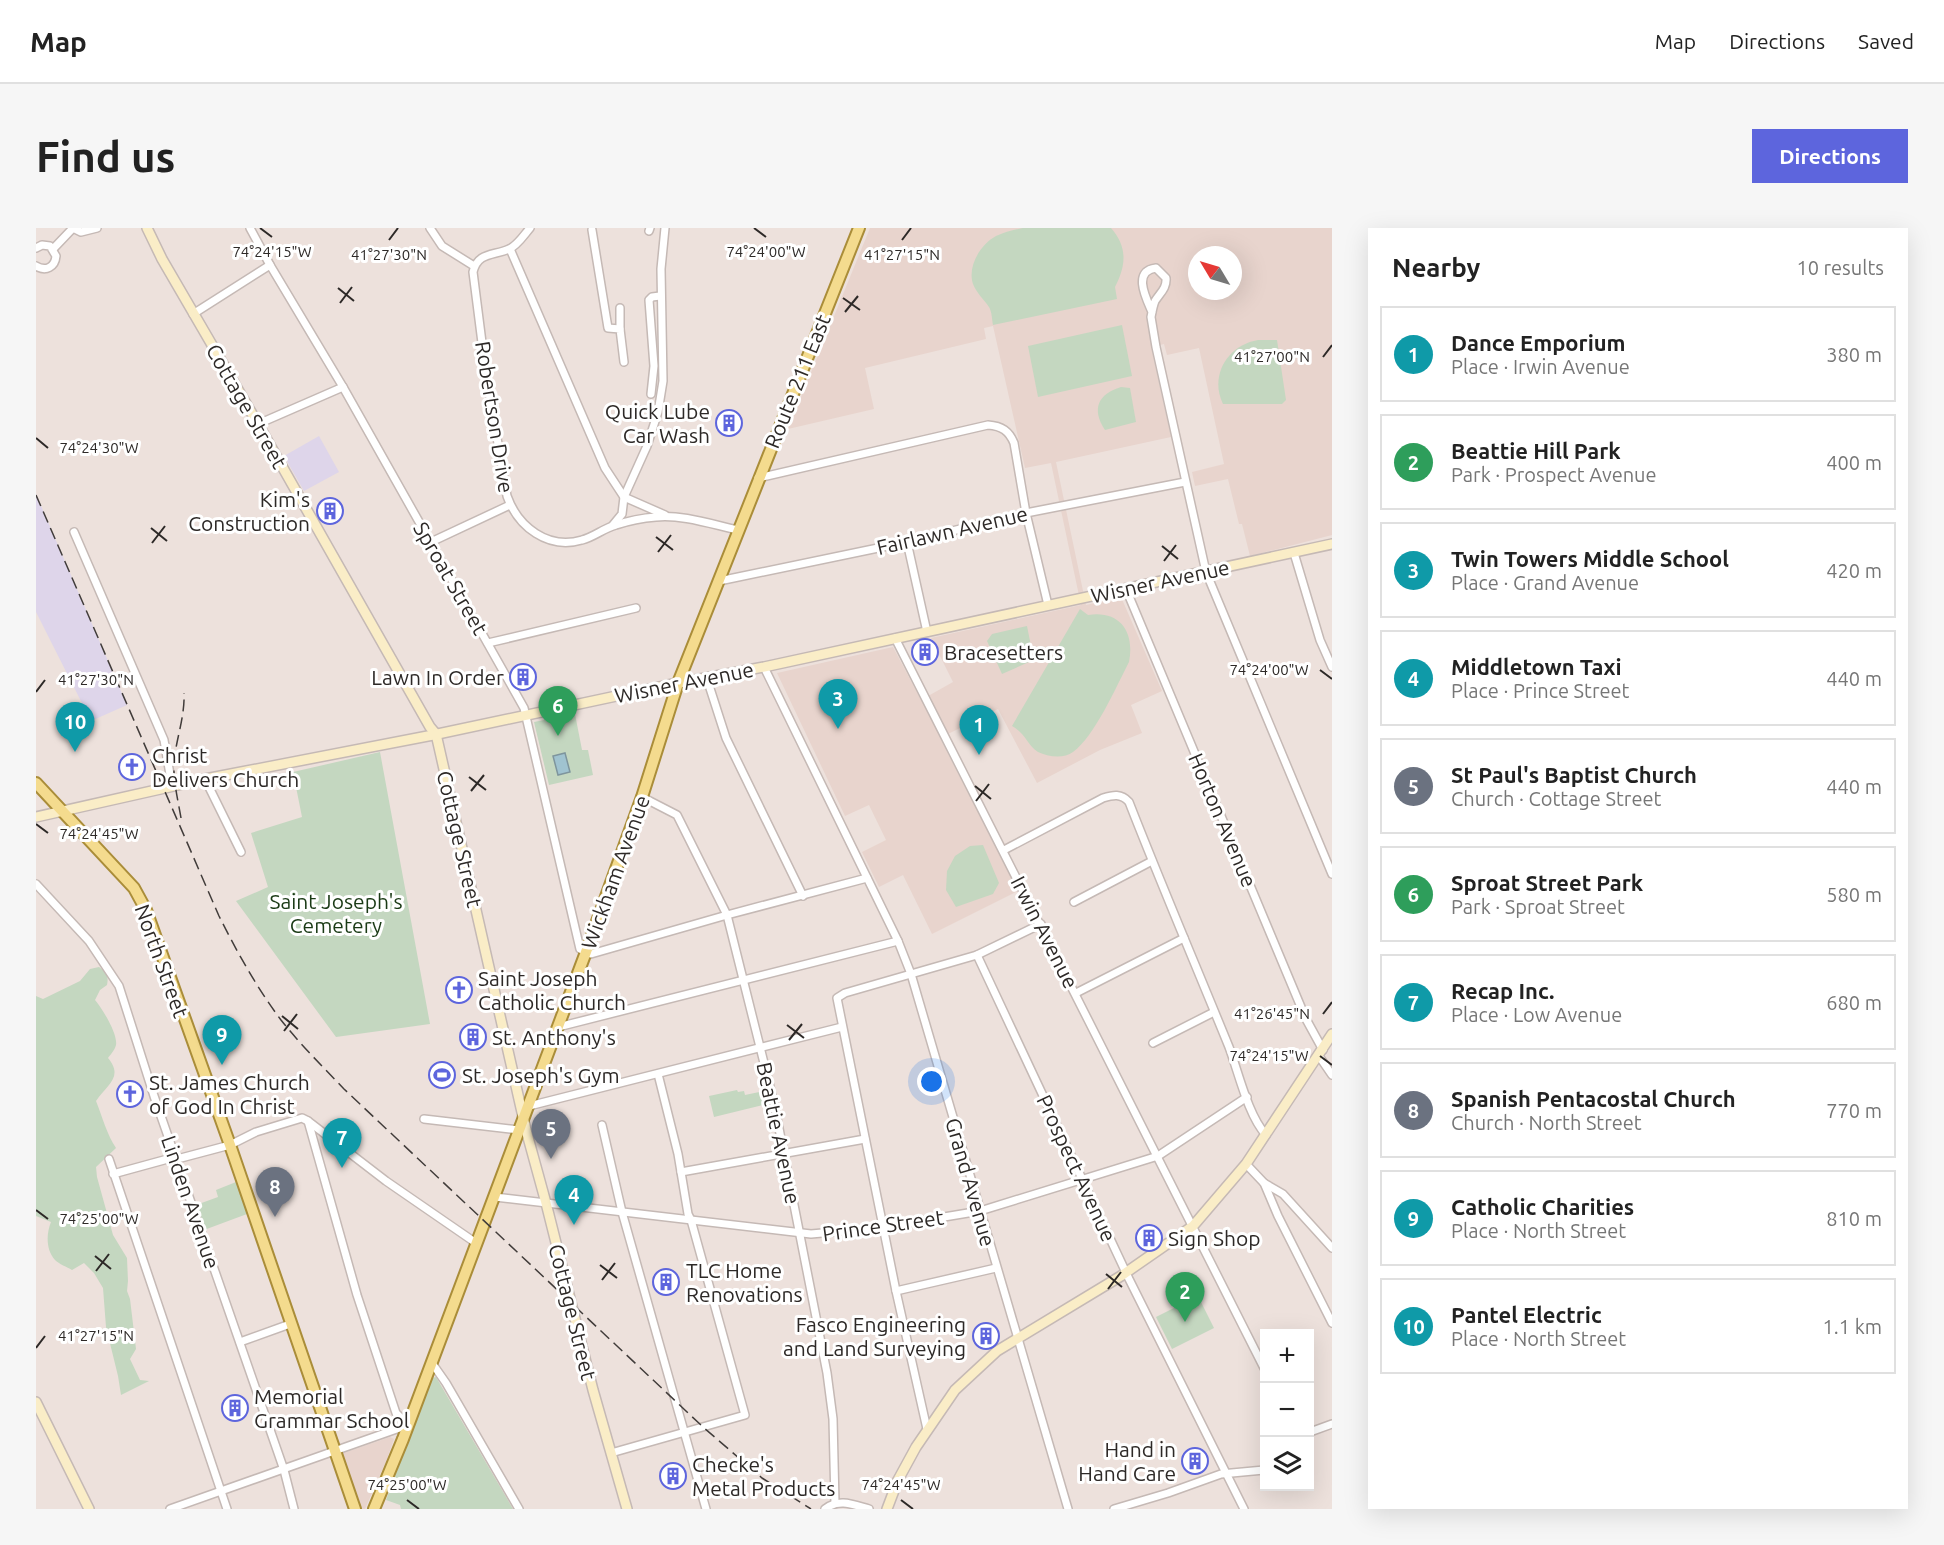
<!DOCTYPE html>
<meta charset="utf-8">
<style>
body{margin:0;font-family:Ubuntu,sans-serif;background:#f6f6f6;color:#222}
.controls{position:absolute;right:18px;bottom:18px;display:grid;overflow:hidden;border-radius:0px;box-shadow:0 6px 24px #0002}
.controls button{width:54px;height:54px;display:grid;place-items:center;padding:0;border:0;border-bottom:2px solid #e0e0e0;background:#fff;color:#222;font:30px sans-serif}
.compass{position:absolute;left:1152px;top:18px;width:54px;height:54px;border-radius:50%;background:#fff;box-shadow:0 6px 24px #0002;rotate:308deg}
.you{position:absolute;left:896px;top:854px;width:21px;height:21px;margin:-15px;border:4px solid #fff;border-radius:50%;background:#1a73e8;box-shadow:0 0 0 9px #1a73e833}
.badge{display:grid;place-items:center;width:39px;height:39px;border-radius:50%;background:#5d65dd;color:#fff;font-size:20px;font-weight:700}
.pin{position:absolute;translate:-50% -50px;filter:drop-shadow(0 2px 3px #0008)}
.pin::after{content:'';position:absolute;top:32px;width:21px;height:18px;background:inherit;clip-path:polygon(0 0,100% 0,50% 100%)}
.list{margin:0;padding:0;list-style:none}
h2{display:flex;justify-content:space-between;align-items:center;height:78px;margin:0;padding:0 24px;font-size:26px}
h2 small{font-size:20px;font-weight:400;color:#767676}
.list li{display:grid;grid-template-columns:39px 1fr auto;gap:18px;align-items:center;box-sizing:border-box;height:96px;margin:0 12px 12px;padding:0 12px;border:2px solid #e0e0e0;border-radius:0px}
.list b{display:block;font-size:22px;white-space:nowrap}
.list p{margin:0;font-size:20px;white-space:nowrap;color:#767676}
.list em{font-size:20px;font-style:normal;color:#767676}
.icon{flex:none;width:33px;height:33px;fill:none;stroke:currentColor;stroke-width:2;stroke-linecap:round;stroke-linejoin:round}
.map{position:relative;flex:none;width:1296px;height:1281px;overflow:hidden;border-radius:0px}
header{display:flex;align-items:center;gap:36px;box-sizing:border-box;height:84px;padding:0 30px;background:#fff;border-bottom:2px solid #e0e0e0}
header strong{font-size:28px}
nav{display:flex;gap:33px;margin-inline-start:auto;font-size:21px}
.intro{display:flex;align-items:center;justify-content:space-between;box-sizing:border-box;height:144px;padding:0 36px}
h1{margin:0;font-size:42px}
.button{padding:15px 27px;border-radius:0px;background:#5d65dd;color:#fff;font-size:21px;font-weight:700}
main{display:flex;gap:36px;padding:0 36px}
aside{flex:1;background:#fff;border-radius:0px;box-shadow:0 6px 24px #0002}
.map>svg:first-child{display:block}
</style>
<header>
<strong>Map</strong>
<nav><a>Map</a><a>Directions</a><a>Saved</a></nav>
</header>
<div class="intro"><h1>Find us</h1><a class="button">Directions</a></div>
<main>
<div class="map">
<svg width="1296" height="1281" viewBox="0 0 1296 1281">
<rect width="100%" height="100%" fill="#ede1dc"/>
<g fill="#e8d4cd" fill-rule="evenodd">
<path d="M 834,0 L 1296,0 L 1296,307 L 1214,328 L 1206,296 L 1203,296 L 1192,251 L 1159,258 L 1156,244 L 1188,236 L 1163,120 L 1131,127 L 1128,116 L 1115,119 L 1135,209 L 1020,234 L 1050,377 L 1085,369 L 1126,463 L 1095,477 L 1106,505 L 1064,522 L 1001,555 L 962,481 L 904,510 L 982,663 L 896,706 L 867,647 L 843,659 L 826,624 L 850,612 L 833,577 L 809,588 L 741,445 L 857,419 L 885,472 L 917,454 L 895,410 L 1045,377 L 1015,235 L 989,240 L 957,98 L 948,100 L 950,111 L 829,140 L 838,181 L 752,201 ZM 1161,27 L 1197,27 L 1197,63 L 1161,63 Z"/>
<path d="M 354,1209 L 358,1211 L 351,1231 L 329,1281 L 324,1281 L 305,1226 Z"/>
</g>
<g fill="#ded5ea">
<path d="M 283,208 L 303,244 L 268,263 L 248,228 Z"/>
<path d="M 0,266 L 91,477 L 55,493 L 0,384 Z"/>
</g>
<g fill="#c4d7c0">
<path d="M 987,0 L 1075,0 C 1092,19 1090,38 1079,59 L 1081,71 L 957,97 C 956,92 956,84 953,79 C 948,72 940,64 937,56 C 931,38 945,16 960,8 C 969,4 978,2 987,0 Z"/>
<path d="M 1086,97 L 1096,148 L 1002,169 L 992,118 Z"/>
<path d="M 1222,112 L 1241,112 L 1250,172 L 1246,176 L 1187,176 C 1173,147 1192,117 1222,112 Z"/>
<path d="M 1085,159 L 1094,160 L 1100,194 L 1069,202 C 1055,181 1062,166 1085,159 Z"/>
<path d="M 1044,381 L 1052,387 C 1084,382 1099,404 1093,434 C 1080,459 1059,508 1037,524 C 1028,531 1012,529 1002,524 C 991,517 990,506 976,498 Z"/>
<path d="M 991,398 L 995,418 L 993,434 L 966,446 L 951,413 L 956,406 Z"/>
<path d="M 539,486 L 546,522 L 552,522 L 557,547 L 513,557 L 498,494 Z"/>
<path d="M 344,524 L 394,796 L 300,809 L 200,673 L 232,659 L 215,605 L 266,589 L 257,544 Z"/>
<path d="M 947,617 L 963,655 L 957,666 L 920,679 L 910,662 L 911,643 L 919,628 L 934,618 Z"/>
<path d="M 63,739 C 70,744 73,748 71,757 L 64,762 L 59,772 C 66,780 82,806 80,817 C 79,822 74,827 72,830 C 88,849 71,857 60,873 C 66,888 71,907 80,920 L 60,939 L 61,949 L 77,1007 L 91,1030 L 92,1053 L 91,1063 L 94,1071 L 100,1121 L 94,1131 L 104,1152 L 113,1153 L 85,1167 L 82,1148 L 70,1099 L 67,1060 L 58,1045 L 48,1035 L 36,1042 C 31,1039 23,1036 19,1032 C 10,1022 10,1006 15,994 L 0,988 L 0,768 L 7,771 L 44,753 L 54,741 Z"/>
<path d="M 701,862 L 702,864 L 708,863 L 709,867 L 728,863 L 731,876 L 678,889 L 673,868 Z"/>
<path d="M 200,954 L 211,986 L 168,1002 L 160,977 L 182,969 L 180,962 Z"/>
<path d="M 1162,1068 L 1178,1100 L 1136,1121 L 1120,1089 Z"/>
<path d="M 400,1149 L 477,1281 L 365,1281 L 364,1277 L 350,1272 L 396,1150 Z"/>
</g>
<path fill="#a0c3d0" stroke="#7e959d" stroke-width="1.5" d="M 529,525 L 534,544 L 522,547 L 517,528 Z"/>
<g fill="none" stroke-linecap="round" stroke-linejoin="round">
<defs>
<g id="street">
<path d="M 37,0 L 45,4 L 61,0"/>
<path d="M 214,0 L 234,37 L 307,159 L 488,480 L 544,721 L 555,726 L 691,687 L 831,650"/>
<path d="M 394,0 L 406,18 L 438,38"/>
<path d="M 494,0 C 488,7 481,18 473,21 C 457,28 442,24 437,44 L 450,146 L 471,268 C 482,299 512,322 546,312 C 558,309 568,300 580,297 C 592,293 607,290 620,289 C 645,286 678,297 702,302"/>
<path d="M 556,2 L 572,100 L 584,101 L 588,134"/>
<path d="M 613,3 L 614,0"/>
<path d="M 0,20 L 6,17 L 14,18 L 20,28 C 19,39 10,44 0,38"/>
<path d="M 17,21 L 37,0"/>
<path d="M 474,21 L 569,240 L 588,269 L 629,287"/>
<path d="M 584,80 L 584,101"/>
<path d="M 1116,84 C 1110,70 1096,43 1120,40 L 1130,50 C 1131,60 1124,65 1119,73 C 1117,78 1116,84 1115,89 L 1120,119 L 1170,344 L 1296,646"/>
<path d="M 157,86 L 234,37"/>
<path d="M 615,166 L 618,138 L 613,72 L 616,69 L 624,68"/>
<path d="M 222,196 L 307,159"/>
<path d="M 722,250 L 952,197 C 966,198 973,203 978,215 L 990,285 L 1012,377"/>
<path d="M 577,297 L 586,286 L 588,269 L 611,218 L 622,184 L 627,153 L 625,41 L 629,0"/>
<path d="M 38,304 L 128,512 L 136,558"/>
<path d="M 395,314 L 474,277"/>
<path d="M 871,314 L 891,404"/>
<path d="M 1258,325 L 1284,412 L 1296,439"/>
<path d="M 683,353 L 871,314 L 990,285 L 1149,254"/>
<path d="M 1090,361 L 1270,791 L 1287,822"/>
<path d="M 859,410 L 1228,1140"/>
<path d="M 452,415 L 600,380"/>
<path d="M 728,439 L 862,713 L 875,746 L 1032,1281"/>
<path d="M 671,451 L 690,510 L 767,668"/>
<path d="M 169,551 L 205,624"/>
<path d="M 606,569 L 641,587 L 691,687 L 738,875 L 791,1145 L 797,1191 L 799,1275"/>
<path d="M 968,622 L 1067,570 C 1077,567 1085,565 1093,574 C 1125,656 1160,738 1193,819 C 1203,846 1212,887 1230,907"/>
<path d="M 0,656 L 53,713 L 83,758 L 118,868 L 248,1242 L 258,1281"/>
<path d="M 1038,674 L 1116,633"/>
<path d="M 941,727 L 1093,1051 L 1208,1281"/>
<path d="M 1040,765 L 1148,710"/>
<path d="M 522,799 L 862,713"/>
<path d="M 1117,815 L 1178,784"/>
<path d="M 1283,828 L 1296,847"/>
<path d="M 493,878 L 806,799"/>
<path d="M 388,891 L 483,902"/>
<path d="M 566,897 L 586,984 L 670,1281"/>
<path d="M 73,931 L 191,1281"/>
<path d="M 1210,936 L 1228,955 L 1242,988 L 1296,1095"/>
<path d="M 645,944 L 829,911"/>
<path d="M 77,946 L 139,929 L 145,930 L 194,917 L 220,904 L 266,890 L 272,893 L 350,953 L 440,1015"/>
<path d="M 1228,955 L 1247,966 L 1296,1020"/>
<path d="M 459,969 L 775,1006 L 842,1000 L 944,983 L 1122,928 L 1211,869"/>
<path d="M 860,1063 L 960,1040"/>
<path d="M 204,1114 L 254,1096"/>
<path d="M 396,1135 L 410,1155 L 483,1281"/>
<path d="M 891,1201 L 860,1063 L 801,770 L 809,765 L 941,727 L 1005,696"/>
<path d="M 1274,1204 L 1296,1196"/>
<path d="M 575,1225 L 709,1187 L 655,992 L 652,986 L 642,926 L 622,846"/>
<path d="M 134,1281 L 372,1197 L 360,1185 L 321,1067 L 272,893"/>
<path d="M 789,1281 C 803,1270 818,1277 833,1281"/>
<path d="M 1078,1281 L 1132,1265 L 1185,1246 L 1228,1242"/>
</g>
<g id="secondary">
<path d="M 111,0 L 126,31 L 222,196 L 394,499 L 400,506 L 490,902 L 510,975 L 557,1162 L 591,1281"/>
<path d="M 0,589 L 169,551 L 397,507 L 632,457 L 728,439 L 1296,316"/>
<path d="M 0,1174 L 53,1281"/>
<path d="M 851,1281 L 862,1252 L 880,1219 L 919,1162 L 961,1123 L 1085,1048 L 1157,998 L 1210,936 L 1296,806"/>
</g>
<g id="primary">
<path d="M 0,555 L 98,660 L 110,682 L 194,917 L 319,1281"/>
<path d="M 338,1281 L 367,1211 L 550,724 L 606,569 L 642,455 L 823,0"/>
</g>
</defs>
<use href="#street" stroke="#c5b9b5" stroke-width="10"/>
<use href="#secondary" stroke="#c5b9b5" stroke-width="12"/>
<use href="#primary" stroke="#aa8d39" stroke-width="14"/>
<use href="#street" stroke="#fff" stroke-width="7"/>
<use href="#secondary" stroke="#faedc7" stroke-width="9"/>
<use href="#primary" stroke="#f4db8e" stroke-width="10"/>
<g stroke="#413c3a" stroke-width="1.5" stroke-dasharray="12 6" stroke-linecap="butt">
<path d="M 0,267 L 183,688 C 201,724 221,760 245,792 C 264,816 286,838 308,861 L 667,1199 L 726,1250 L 775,1281"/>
<path d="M 145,590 C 142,572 137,553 138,534 C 140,511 149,489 148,465"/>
</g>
</g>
<path fill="none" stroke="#2d2927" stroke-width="2" d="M 224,0 L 236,9M 718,0 L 730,9M 353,12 L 362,0M 866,12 L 875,0M 302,60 L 318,73M 807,70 L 824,82M 304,75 L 316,59M 809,84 L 822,68M 1287,129 L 1296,117M 0,210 L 12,220M 115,300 L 131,313M 620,309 L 637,322M 116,315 L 129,298M 1126,318 L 1142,331M 622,324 L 635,307M 1128,333 L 1140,317M 1284,442 L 1296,451M 0,464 L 9,452M 433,549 L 450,562M 939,558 L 955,571M 435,563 L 448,547M 940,573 L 953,556M 0,596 L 12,605M 1287,786 L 1296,774M 246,788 L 262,801M 751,797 L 768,810M 248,803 L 261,786M 753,812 L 766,796M 1284,828 L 1296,837M 0,982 L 12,991M 59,1028 L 75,1041M 564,1037 L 581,1050M 60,1043 L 73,1026M 1070,1046 L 1086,1059M 566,1052 L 579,1035M 1072,1061 L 1085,1044M 0,1120 L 9,1108M 371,1272 L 383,1281M 865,1272 L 877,1281"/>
<defs>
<symbol id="building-ring" viewBox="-11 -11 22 22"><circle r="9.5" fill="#fff" stroke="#5d65dd" stroke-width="1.5"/><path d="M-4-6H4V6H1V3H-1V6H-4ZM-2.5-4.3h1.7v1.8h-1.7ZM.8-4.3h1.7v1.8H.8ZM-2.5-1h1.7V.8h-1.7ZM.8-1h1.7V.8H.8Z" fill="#5d65dd"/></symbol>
<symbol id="church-ring" viewBox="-11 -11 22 22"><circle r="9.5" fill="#fff" stroke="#5d65dd" stroke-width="1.5"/><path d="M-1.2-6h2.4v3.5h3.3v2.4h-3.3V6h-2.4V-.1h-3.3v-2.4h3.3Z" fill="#5d65dd"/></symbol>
<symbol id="stadium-ring" viewBox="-11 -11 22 22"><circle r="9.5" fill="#fff" stroke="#5d65dd" stroke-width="1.5"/><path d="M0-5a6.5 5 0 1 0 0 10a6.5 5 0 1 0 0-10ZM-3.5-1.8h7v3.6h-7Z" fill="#5d65dd"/></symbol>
</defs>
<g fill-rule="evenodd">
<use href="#building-ring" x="678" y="180" width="30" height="30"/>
<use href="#building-ring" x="279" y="268" width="30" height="30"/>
<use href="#building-ring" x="874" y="409" width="30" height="30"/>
<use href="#building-ring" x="472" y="434" width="30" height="30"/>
<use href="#church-ring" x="81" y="524" width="30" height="30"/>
<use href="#church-ring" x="408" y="747" width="30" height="30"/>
<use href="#building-ring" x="422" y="794" width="30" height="30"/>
<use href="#stadium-ring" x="391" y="832" width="30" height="30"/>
<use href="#church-ring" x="79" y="851" width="30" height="30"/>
<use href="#building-ring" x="1098" y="995" width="30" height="30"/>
<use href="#building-ring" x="615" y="1039" width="30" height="30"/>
<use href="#building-ring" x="935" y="1093" width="30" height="30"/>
<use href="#building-ring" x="184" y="1165" width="30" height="30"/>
<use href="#building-ring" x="1144" y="1218" width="30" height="30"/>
<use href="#building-ring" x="622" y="1233" width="30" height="30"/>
</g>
<g text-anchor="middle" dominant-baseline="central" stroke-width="6" stroke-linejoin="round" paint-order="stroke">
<g font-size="21" fill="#2d2927" stroke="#fff">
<text transform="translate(761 153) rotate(-68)">Route 211 East</text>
<text transform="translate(211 178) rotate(60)">Cottage Street</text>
<text transform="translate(459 189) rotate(81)">Robertson Drive</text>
<text transform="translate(916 302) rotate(-13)">Fairlawn Avenue</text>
<text transform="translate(415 350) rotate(60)">Sproat Street</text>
<text transform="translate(1124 353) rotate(-12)">Wisner Avenue</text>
<text transform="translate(648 454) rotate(-11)">Wisner Avenue</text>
<text transform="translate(1187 592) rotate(67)">Horton Avenue</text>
<text transform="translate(424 611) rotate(77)">Cottage Street</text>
<text transform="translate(579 644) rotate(-70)">Wickham Avenue</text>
<text transform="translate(1009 704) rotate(63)">Irwin Avenue</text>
<text transform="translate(126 733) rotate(70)">North Street</text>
<text transform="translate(743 905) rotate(78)">Beattie Avenue</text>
<text transform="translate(1041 940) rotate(65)">Prospect Avenue</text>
<text transform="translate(935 954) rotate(74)">Grand Avenue</text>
<text transform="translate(155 974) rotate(71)">Linden Avenue</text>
<text transform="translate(847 997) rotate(-8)">Prince Street</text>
<text transform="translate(537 1084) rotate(76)">Cottage Street</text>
</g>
<g font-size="21" fill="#2d2927" stroke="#fff" text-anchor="start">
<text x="674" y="183" text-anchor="end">Quick Lube<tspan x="674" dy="24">Car Wash</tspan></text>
<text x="274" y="271" text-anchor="end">Kim's<tspan x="274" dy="24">Construction</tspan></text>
<text x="908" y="424">Bracesetters</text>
<text x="468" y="449" text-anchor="end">Lawn In Order</text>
<text x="116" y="527">Christ<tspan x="116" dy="24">Delivers Church</tspan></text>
<text x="442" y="750">Saint Joseph<tspan x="442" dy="24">Catholic Church</tspan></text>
<text x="456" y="809">St. Anthony's</text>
<text x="426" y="847">St. Joseph's Gym</text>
<text x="113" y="854">St. James Church<tspan x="113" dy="24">of God In Christ</tspan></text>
<text x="1132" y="1010">Sign Shop</text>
<text x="650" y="1042">TLC Home<tspan x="650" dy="24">Renovations</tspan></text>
<text x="930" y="1096" text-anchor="end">Fasco Engineering<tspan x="930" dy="24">and Land Surveying</tspan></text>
<text x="218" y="1168">Memorial<tspan x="218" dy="24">Grammar School</tspan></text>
<text x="1140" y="1221" text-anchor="end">Hand in<tspan x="1140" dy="24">Hand Care</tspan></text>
<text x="656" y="1236">Checke's<tspan x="656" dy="24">Metal Products</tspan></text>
</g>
<g font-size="21" fill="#1a3a15" stroke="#fff">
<text x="300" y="673">Saint Joseph's<tspan x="300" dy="24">Cemetery</tspan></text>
</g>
</g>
<g font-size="15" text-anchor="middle" fill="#2d2927" stroke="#fff" stroke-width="6" stroke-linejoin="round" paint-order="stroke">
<text x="236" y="29">74°24'15"W</text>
<text x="730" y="29">74°24'00"W</text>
<text x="353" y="32">41°27'30"N</text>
<text x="866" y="32">41°27'15"N</text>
<text x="1236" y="134">41°27'00"N</text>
<text x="63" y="225">74°24'30"W</text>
<text x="1233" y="447">74°24'00"W</text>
<text x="60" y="457">41°27'30"N</text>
<text x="63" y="611">74°24'45"W</text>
<text x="1236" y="791">41°26'45"N</text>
<text x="1233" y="833">74°24'15"W</text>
<text x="63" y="996">74°25'00"W</text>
<text x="60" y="1113">41°27'15"N</text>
<text x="371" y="1262">74°25'00"W</text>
<text x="865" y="1262">74°24'45"W</text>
</g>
</svg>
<div class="controls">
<button>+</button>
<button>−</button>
<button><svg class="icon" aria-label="layers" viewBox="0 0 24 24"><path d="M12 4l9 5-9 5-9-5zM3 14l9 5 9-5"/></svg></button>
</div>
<svg class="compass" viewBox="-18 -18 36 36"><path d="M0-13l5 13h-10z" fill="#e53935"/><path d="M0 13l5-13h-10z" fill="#767676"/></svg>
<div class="you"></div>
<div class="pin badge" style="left:943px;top:527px;background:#0f9aa8">1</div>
<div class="pin badge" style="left:1149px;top:1094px;background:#2e9e5b">2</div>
<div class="pin badge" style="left:802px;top:501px;background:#0f9aa8">3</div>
<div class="pin badge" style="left:538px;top:997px;background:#0f9aa8">4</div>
<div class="pin badge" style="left:515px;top:931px;background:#6b7280">5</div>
<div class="pin badge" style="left:522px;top:508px;background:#2e9e5b">6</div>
<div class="pin badge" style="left:306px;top:940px;background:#0f9aa8">7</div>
<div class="pin badge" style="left:239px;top:989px;background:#6b7280">8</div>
<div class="pin badge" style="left:186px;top:837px;background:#0f9aa8">9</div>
<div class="pin badge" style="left:39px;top:524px;background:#0f9aa8">10</div>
</div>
<aside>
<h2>Nearby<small>10 results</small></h2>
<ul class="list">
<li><span class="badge" style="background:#0f9aa8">1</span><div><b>Dance Emporium</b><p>Place · Irwin Avenue</p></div><em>380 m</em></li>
<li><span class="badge" style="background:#2e9e5b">2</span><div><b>Beattie Hill Park</b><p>Park · Prospect Avenue</p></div><em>400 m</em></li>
<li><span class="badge" style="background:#0f9aa8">3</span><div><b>Twin Towers Middle School</b><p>Place · Grand Avenue</p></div><em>420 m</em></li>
<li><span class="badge" style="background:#0f9aa8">4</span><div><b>Middletown Taxi</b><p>Place · Prince Street</p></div><em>440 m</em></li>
<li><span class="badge" style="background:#6b7280">5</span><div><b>St Paul's Baptist Church</b><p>Church · Cottage Street</p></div><em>440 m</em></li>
<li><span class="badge" style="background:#2e9e5b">6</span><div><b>Sproat Street Park</b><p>Park · Sproat Street</p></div><em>580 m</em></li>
<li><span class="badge" style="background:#0f9aa8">7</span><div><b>Recap Inc.</b><p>Place · Low Avenue</p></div><em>680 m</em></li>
<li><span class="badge" style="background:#6b7280">8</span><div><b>Spanish Pentacostal Church</b><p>Church · North Street</p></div><em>770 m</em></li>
<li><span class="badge" style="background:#0f9aa8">9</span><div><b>Catholic Charities</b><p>Place · North Street</p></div><em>810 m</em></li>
<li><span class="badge" style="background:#0f9aa8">10</span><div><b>Pantel Electric</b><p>Place · North Street</p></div><em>1.1 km</em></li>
</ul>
</aside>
</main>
